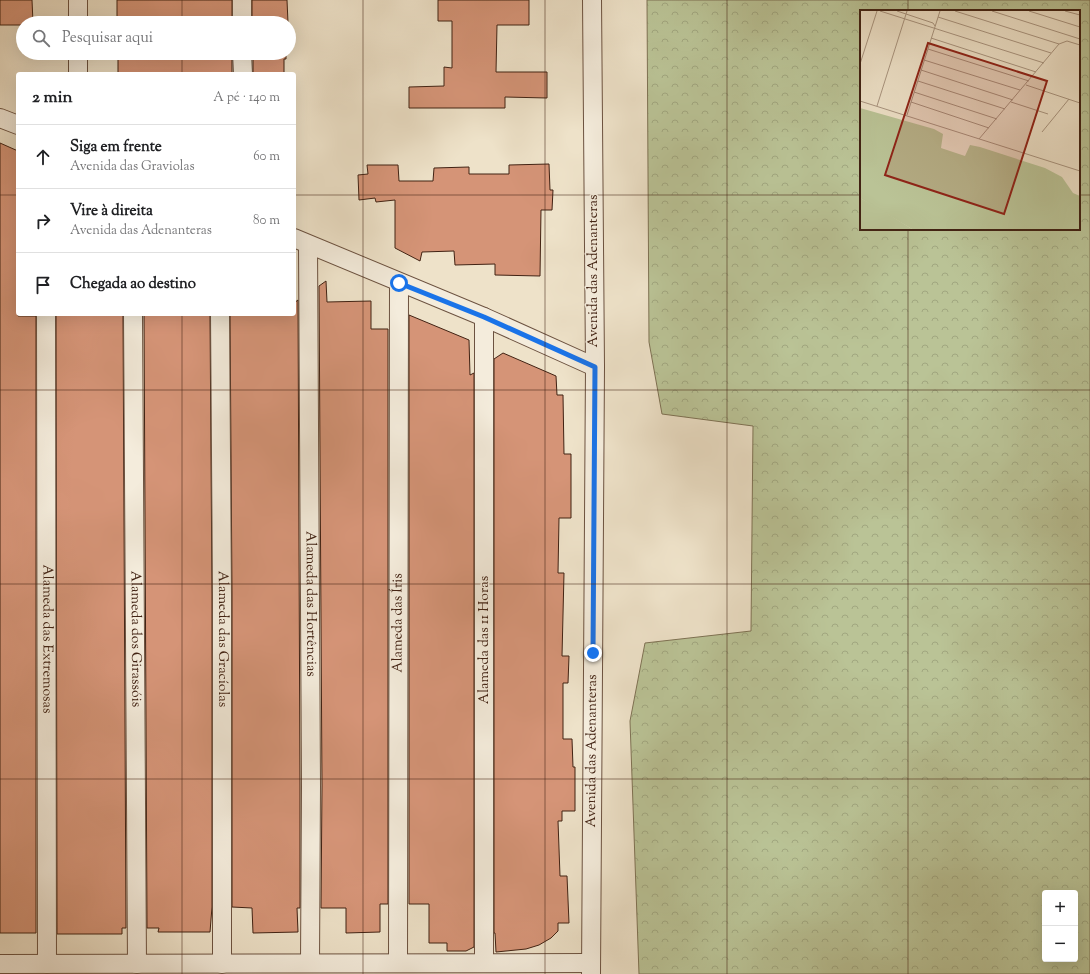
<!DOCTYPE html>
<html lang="pt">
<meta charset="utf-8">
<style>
body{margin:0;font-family:"Sorts Mill Goudy",serif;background:#f6f6f6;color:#202124}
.controls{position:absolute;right:12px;bottom:12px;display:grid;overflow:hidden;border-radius:4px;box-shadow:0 4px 16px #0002}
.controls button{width:36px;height:36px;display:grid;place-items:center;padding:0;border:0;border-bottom:1px solid #e0e0e0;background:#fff;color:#202124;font:20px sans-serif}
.stop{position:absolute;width:12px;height:12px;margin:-9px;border:3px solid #1a73e8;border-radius:50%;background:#fff}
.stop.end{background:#1a73e8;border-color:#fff;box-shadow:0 1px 4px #0008}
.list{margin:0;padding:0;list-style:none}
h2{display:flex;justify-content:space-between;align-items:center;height:52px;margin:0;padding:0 16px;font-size:17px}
h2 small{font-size:13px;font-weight:400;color:#757577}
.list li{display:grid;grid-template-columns:26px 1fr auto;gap:12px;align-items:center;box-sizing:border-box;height:64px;padding:0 16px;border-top:1px solid #e0e0e0}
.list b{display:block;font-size:15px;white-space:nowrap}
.list p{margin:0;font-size:13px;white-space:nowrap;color:#757577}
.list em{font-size:13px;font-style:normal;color:#757577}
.icon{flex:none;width:22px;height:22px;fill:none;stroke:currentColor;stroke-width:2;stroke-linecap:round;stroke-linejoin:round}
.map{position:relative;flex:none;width:1090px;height:974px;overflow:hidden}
.search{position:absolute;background:#fff;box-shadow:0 4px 16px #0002;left:16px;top:16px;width:280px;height:44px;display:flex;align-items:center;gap:10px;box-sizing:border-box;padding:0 14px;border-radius:22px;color:#757577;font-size:15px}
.panel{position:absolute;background:#fff;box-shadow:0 4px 16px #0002;left:16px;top:72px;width:280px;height:244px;border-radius:4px}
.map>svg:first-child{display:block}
</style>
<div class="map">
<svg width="1090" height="974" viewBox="0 0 1090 974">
<defs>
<pattern id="forest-crowns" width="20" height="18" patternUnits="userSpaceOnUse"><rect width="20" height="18" fill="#bac396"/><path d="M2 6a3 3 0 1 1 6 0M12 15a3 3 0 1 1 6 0" fill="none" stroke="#a1a780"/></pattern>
</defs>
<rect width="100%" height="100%" fill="#eee2c9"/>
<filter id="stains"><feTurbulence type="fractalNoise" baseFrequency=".005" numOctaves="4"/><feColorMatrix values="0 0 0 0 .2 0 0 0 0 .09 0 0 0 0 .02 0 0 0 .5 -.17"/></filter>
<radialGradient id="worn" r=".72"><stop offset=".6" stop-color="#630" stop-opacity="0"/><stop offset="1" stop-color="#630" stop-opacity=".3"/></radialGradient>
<path fill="url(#forest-crowns)" stroke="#7e7254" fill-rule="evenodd" d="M 647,0 L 1090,0 L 1090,974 L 639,974 L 630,721 L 645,643 L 751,631 L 753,426 L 662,414 L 649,342 ZM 861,11 L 1079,11 L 1079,229 L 861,229 ZM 1045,893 L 1075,893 L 1075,959 L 1045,959 Z"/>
<g fill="#d59477" stroke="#412213">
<path d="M 0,0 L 32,0 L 33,23 L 23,23 L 23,25 L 0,25 Z"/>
<rect x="117" y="0" width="115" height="23"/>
<path d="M 252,0 L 287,0 L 288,23 L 252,23 Z"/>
<path d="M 438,0 L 529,0 L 529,25 L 497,25 L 496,72 L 547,72 L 547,98 L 505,97 L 505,108 L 409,108 L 409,87 L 444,86 L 444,67 L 452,68 L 452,21 L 438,21 Z"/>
<rect x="118" y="53" width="114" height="21"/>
<path d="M 253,53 L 286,53 L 286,59 L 284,59 L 284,74 L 253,74 Z"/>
<path d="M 0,143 L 18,151 L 18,316 L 36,316 L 36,933 L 0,933 Z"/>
<path d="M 549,164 L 550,190 L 553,190 L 552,210 L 541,210 L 540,276 L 495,275 L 495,264 L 455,265 L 454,251 L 422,252 L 420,261 L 395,248 L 395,200 L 376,202 L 375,198 L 359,200 L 358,175 L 368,174 L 367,165 L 398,165 L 399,181 L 433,181 L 434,168 L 469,167 L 469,174 L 509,174 L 509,165 Z"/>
<path d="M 326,281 L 327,302 L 371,301 L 371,329 L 388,329 L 388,904 L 380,904 L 380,932 L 346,933 L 346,908 L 321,908 L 322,786 L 319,286 Z"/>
<path d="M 298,300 L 300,786 L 300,908 L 297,908 L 298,932 L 253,933 L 252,908 L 232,907 L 232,594 L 230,314 L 294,314 L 294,303 Z"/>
<path d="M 56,314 L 123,314 L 126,928 L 122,928 L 122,934 L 57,934 Z"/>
<path d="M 144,314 L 210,314 L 212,594 L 212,907 L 210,932 L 158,932 L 159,928 L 147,928 Z"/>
<path d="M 409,315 L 469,340 L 470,375 L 474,373 L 474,947 L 466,951 L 447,951 L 447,943 L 429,943 L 429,904 L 409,904 Z"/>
<path d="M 503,353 L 556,376 L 557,395 L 563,395 L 564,454 L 571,454 L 571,518 L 559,518 L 558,573 L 564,573 L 562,656 L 569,656 L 568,683 L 563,683 L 563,739 L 572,739 L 573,767 L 575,767 L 575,811 L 562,811 L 562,821 L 558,821 L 560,876 L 567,876 L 569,923 L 558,923 L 558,931 L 551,938 L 539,945 L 526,949 L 496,952 L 495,933 L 494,933 L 494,359 Z"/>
</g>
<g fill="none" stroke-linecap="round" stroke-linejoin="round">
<defs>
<g id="street">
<path d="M 242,0 L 242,23"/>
<path d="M 78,23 L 78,0"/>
<path d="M 242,53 L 243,74"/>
<path d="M 78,74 L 78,53"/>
<path d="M 0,118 L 18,125"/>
<path d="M 294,238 L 484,317 L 595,367"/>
<path id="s1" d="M 308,245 L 311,786 L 310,963"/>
<path id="s2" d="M 46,314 L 47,964"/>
<path id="s3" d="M 133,314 L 137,964"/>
<path id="s4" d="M 220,314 L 222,594 L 222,964"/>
<path d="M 484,317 L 484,963"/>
<path id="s5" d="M 398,963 L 399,283"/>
<path d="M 0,964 L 590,963"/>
<path id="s6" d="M 591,974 L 595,367 L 592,0"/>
</g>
</defs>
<use href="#street" stroke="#6c5240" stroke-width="20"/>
<use href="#street" stroke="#f4ecdc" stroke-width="18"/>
</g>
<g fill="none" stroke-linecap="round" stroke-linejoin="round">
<path stroke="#1a73e8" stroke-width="5" d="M 399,283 L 484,317 L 595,367 L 593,653"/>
</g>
<path fill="none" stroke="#412213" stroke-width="1" stroke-opacity="0.55" d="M 182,0 L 182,23M 363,0 L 363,974M 545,0 L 545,974M 727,0 L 727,974M 908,0 L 908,11M 182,53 L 182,74M 0,195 L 18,195M 294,195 L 861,195M 1079,195 L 1090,195M 908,229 L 908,974M 182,314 L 182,974M 0,390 L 1090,390M 0,584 L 1090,584M 0,779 L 1090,779"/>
<g text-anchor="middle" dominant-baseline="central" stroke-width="3" stroke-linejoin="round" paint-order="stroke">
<g font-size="14" fill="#412213" stroke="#f4ecdc">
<text transform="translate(594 271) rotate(-90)">Avenida das Adenanteras</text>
<text stroke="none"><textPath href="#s1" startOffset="359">Alameda das Hortências</textPath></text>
<text stroke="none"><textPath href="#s5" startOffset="340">Alameda das Íris</textPath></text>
<text stroke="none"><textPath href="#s2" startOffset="325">Alameda das Extremosas</textPath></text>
<text stroke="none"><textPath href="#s3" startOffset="325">Alameda dos Girassóis</textPath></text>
<text stroke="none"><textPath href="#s4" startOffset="325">Alameda das Gracíolas</textPath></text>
<text transform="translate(485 640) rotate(-90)">Alameda das 11 Horas</text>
<text stroke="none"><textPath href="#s6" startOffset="223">Avenida das Adenanteras</textPath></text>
</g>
</g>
<g transform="translate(860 10)">
<rect width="220" height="220" fill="#eee2c9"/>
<path d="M 0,98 L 74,119 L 83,124 L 81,138 L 105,146 L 110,135 L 120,137 L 185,158 L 202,167 L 213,183 L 220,186 L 220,219 L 52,219 L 0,188 Z" fill="#bac396"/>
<path d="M 0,188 L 15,196 L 52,219 L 0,219 Z" fill="#bac396"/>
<path fill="none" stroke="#a99580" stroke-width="1" d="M 20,1 L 184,53M 37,1 L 73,13 L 75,16M 95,1 L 199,34M 132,1 L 220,29M 169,1 L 220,17M 205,1 L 220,5M 78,7 L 191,43M 71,28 L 176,62M 68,39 L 169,71M 64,50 L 160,80M 0,54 L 17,1M 61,60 L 153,90M 58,71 L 145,99M 166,75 L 220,93M 54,82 L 137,109M 0,91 L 220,161M 51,92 L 129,118M 151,92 L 188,104M 17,96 L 47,1M 47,105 L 80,1M 182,122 L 209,89M 119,129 L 199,34 L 207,31 L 220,35"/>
<path fill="#8f2418" fill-opacity="0.15" stroke="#8f2418" stroke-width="2" d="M 68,33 L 187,71 L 144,204 L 25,165 Z"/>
<rect width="220" height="220" fill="none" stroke="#412213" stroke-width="2"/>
</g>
<rect width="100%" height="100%" filter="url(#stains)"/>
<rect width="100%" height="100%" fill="url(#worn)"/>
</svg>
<div class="controls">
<button>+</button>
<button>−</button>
</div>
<div class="stop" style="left:399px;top:283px"></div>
<div class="stop end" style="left:593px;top:653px"></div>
<div class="search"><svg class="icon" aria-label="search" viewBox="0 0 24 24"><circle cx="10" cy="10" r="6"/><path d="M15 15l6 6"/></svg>Pesquisar aqui</div>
<section class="panel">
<h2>2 min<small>A pé · 140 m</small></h2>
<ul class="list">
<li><svg class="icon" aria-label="ahead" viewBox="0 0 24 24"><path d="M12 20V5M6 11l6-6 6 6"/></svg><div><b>Siga em frente</b><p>Avenida das Graviolas</p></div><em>60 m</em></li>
<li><svg class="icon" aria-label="right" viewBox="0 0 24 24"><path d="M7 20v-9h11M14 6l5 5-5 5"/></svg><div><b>Vire à direita</b><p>Avenida das Adenanteras</p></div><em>80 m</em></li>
<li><svg class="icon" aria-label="arrive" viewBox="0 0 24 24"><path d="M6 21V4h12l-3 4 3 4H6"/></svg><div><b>Chegada ao destino</b></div></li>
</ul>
</section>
</div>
